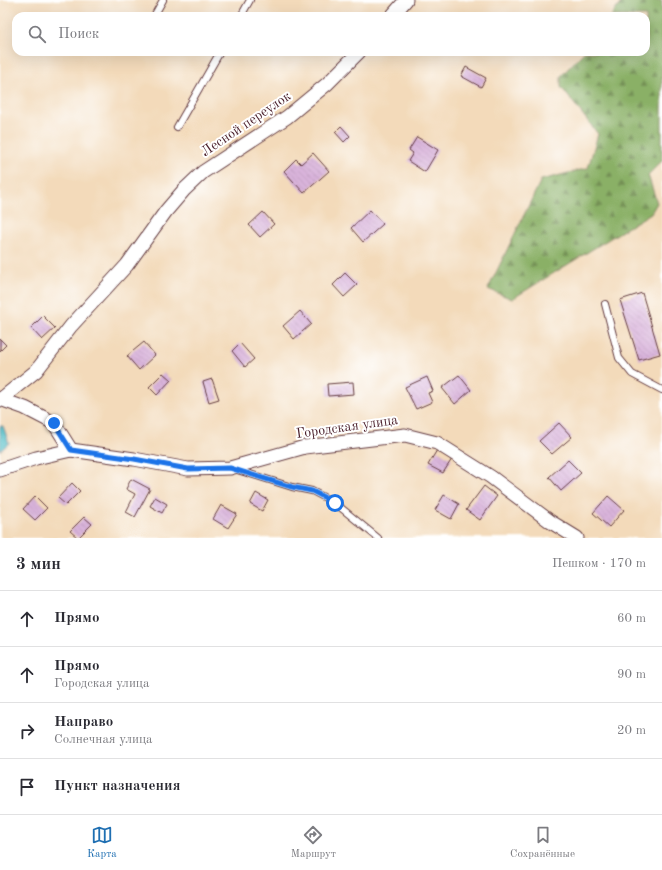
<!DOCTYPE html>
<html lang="ru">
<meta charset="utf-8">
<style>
body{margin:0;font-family:"Old Standard TT",serif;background:#f7f7f7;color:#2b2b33}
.stop{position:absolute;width:12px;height:12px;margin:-9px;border:3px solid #1a73e8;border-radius:50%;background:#fff}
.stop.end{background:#1a73e8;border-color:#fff;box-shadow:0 1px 4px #0008}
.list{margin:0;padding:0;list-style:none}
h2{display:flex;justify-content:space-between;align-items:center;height:52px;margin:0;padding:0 16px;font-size:17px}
h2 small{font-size:13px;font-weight:400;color:#7c7c81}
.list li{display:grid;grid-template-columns:26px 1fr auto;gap:12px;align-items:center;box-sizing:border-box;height:56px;padding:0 16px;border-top:1px solid #e1e1e2}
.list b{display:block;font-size:15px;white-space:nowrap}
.list p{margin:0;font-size:13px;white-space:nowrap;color:#7c7c81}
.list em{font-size:13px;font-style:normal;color:#7c7c81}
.icon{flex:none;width:22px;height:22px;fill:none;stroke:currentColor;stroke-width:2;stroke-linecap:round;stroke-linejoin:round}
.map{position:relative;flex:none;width:662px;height:538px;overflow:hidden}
.search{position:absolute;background:#fff;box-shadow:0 4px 16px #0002;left:12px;right:12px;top:12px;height:44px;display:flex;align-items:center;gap:10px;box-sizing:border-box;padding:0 14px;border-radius:12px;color:#7c7c81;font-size:15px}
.sheet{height:276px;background:#fff}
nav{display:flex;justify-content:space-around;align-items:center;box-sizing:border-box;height:56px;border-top:1px solid #e1e1e2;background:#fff;font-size:11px;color:#7c7c81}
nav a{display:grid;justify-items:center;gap:2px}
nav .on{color:#1f6fb2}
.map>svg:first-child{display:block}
</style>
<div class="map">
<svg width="662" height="538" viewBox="0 0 662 538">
<defs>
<pattern id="forest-firs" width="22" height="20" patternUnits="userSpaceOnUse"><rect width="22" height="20" fill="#8ab066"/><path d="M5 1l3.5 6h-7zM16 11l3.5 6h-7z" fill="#738f54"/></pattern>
<pattern id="building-back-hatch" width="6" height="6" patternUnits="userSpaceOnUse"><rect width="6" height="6" fill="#d9b4db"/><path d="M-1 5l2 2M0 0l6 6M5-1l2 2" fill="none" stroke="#bc9abc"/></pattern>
</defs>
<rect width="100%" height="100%" fill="#fff"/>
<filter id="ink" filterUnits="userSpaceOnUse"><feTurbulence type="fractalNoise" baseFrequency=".025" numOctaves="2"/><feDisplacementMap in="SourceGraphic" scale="8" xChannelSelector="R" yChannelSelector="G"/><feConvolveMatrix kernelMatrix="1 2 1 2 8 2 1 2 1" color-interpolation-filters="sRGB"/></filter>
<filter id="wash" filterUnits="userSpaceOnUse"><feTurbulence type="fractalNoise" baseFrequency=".012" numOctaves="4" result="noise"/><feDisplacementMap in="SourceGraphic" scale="16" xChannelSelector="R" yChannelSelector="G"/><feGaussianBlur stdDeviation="0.9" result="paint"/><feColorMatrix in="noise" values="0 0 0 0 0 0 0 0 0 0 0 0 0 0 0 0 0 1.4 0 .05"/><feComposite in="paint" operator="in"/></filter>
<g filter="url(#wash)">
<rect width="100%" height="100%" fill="#f3daba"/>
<path fill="url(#forest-firs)" stroke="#6a6848" d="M 623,0 L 662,0 L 662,161 L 648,175 L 657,203 L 651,213 L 512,299 L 488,289 L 541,180 L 588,168 L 598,134 L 561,87 L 561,76 L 584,52 L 646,52 L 646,16 L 611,16 Z"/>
<path fill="#4cbac3" stroke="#4b6c77" d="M 0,426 L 3,426 L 9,443 L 0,451 Z"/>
<g id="blocks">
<g fill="url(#building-back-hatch)">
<path d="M 466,67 L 486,78 L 481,87 L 461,76 Z"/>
<path d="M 341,126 L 350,136 L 344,142 L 335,132 Z"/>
<path d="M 417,137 L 438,150 L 425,172 L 408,161 L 413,153 L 409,150 Z"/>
<path d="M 313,153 L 329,171 L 304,193 L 284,171 L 296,159 L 301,164 Z"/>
<path d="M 370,210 L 383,224 L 363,242 L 351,228 Z"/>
<path d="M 263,212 L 274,224 L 260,237 L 249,225 Z"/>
<path d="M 345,273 L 357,285 L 344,297 L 333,285 Z"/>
<path d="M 642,293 L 660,354 L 639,360 L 620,300 Z"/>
<path d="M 300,311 L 311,324 L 294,339 L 283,326 Z"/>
<path d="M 43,316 L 55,328 L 42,340 L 31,328 Z"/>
<path d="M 0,339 L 6,345 L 0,351 Z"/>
<path d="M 144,342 L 155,355 L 139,370 L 127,356 Z"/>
<path d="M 240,343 L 254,359 L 245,367 L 232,351 Z"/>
<path d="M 163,373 L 171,380 L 157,395 L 149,387 Z"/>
<path d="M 459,375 L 471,390 L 455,404 L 442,388 Z"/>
<path d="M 427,377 L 433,391 L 428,393 L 432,402 L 416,409 L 405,387 Z"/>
<path d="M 212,379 L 219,399 L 209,402 L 203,382 Z"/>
<path d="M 353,382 L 354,394 L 328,396 L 327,384 Z"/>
<path d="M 559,423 L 572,437 L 552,454 L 539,441 Z"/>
<path d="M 437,450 L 452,459 L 443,473 L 428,465 Z"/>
<path d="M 568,460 L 581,473 L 561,491 L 549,477 Z"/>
<path d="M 131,479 L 150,489 L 135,517 L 126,512 L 135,494 L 126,489 Z"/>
<path d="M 72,483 L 80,491 L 66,505 L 58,498 Z"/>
<path d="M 484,486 L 497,496 L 480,520 L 466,510 Z"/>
<path d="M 256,493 L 268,500 L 262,511 L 250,504 Z"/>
<path d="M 444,495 L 459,504 L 451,519 L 435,510 Z"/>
<path d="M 35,496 L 47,508 L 35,520 L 23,509 Z"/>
<path d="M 608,496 L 624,510 L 609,527 L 593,513 Z"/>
<path d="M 155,497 L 167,504 L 162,513 L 150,506 Z"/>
<path d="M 221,505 L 237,514 L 228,528 L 213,519 Z"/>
<path d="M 84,517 L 92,524 L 78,538 L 70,531 Z"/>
</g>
</g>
</g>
<g filter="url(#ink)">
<use href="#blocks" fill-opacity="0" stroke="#633b40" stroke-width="1"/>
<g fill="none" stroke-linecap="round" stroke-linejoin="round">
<defs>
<g id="service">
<path d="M 154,16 L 163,0"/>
<path d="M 241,16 L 250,0"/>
<path d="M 177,127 L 220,52"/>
<path d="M 605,304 L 619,358 L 632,374 L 662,390"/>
<path d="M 234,469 L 292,487 L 312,491 L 335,503 L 378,538"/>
</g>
<g id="minor">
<path d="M 392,16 L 406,0"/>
<path d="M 0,399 L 25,408 L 54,423 L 71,450"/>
<path d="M 1,399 L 36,371 L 71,326 L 127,265 L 166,211 L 184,190 L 203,172 L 287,117 L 327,84 L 359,52"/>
<path d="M 0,470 L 36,458 L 71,450 L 134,459 L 188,469 L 230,468 L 305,447 L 405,435 L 437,443 L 491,477 L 551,522 L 577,538"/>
</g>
</defs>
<use href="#service" stroke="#633b40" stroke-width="8"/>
<use href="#minor" stroke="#633b40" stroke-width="15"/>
<use href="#service" stroke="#fff" stroke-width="6"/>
<use href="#minor" stroke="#fff" stroke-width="13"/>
</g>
</g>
<g fill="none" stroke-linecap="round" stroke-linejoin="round" filter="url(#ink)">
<path stroke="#1a73e8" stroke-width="5" d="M 54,423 L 71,450 L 134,459 L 188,469 L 230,468 L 292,487 L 312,491 L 335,503"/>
</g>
<g text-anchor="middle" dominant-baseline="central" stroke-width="4" stroke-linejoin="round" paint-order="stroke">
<g font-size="14" fill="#4a1f2b" stroke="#fff">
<text transform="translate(246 124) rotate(-34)">Лесной переулок</text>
<text transform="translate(347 427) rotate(-8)">Городская улица</text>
</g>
</g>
</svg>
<div class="stop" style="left:335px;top:503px"></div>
<div class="stop end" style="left:54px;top:423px"></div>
<div class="search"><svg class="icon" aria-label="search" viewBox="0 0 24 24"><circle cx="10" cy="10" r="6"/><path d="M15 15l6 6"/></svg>Поиск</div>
</div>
<section class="sheet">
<h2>3 мин<small>Пешком · 170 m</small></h2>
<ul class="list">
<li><svg class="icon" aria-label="ahead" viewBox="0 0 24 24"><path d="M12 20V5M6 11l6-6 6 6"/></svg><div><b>Прямо</b></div><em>60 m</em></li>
<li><svg class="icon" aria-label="ahead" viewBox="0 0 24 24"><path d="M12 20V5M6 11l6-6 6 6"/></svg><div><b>Прямо</b><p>Городская улица</p></div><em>90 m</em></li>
<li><svg class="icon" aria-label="right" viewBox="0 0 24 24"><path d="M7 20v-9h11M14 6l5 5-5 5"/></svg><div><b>Направо</b><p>Солнечная улица</p></div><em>20 m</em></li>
<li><svg class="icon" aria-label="arrive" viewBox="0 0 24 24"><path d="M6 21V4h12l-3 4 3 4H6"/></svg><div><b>Пункт назначения</b></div></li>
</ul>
</section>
<nav>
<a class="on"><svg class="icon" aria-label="map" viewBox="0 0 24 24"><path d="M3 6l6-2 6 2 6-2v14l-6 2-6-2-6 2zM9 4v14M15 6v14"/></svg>Карта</a>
<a><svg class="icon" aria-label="directions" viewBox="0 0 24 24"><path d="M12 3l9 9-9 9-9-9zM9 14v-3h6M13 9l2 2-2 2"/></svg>Маршрут</a>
<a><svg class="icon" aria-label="saved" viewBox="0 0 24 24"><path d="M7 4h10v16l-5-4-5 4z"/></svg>Сохранённые</a>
</nav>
